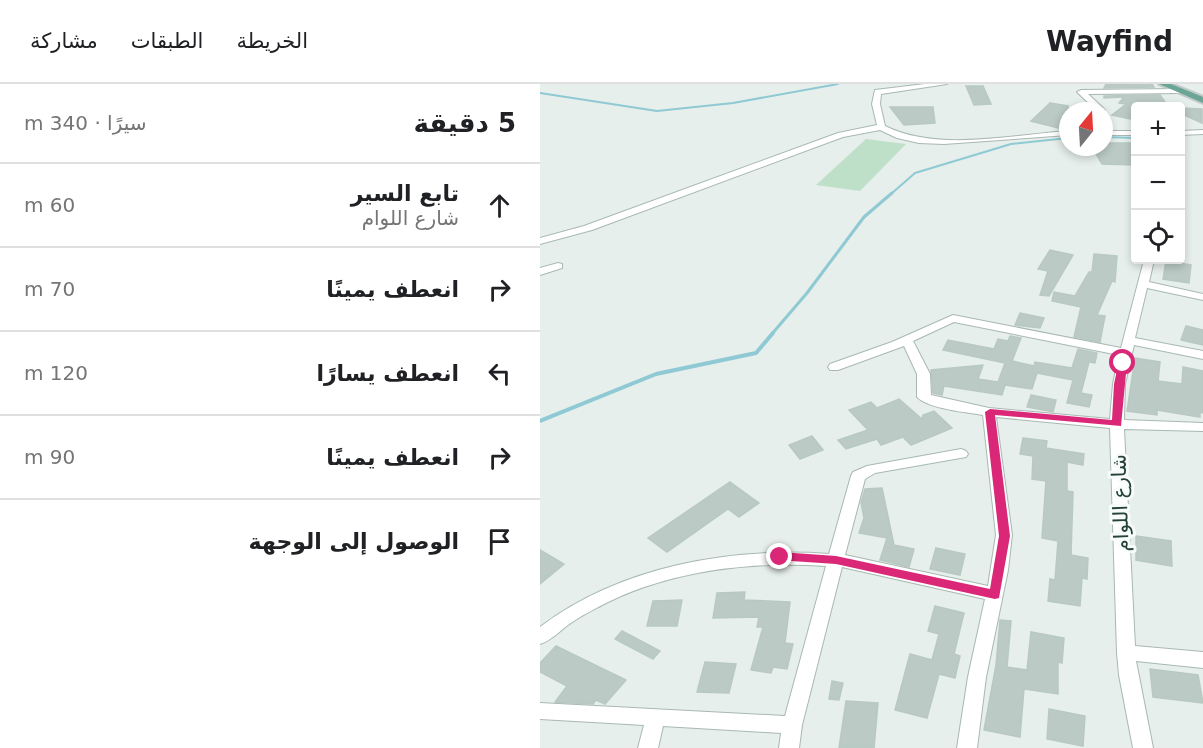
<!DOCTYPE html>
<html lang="ar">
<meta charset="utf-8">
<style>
body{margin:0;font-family:"DejaVu Sans","Noto Sans Arabic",sans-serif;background:#f6f6f6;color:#202124;direction:rtl}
.controls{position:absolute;right:18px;top:18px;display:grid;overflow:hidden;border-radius:6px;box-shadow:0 3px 9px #0003}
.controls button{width:54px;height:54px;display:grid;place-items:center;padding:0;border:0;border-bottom:2px solid #e0e0e0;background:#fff;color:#202124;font:30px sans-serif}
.compass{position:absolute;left:519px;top:18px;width:54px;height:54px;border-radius:50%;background:#fff;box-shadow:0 3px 9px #0003;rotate:18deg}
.stop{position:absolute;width:18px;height:18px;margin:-14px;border:4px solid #db2777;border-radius:50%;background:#fff}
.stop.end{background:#db2777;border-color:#fff;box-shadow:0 2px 6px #0008}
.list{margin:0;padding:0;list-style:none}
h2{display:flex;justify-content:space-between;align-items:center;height:78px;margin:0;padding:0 24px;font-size:26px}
h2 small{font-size:20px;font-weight:400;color:#757577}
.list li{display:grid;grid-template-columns:39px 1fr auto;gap:18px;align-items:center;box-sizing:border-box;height:84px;padding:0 24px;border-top:2px solid #e0e0e0}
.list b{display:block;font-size:22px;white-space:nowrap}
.list p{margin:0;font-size:20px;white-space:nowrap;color:#757577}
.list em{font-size:20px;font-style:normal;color:#757577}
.icon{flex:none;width:33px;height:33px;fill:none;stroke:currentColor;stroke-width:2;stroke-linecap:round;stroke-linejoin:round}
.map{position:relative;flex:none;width:663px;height:664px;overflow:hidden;direction:ltr}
header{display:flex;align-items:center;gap:36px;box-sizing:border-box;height:84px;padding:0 30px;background:#fff;border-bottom:2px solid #e0e0e0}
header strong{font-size:28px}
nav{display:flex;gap:33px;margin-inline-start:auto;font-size:21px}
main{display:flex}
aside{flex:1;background:#fff}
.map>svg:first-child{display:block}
</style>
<header>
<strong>Wayfind</strong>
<nav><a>الخريطة</a><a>الطبقات</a><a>مشاركة</a></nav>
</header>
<main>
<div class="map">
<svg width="663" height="664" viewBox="0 0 663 664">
<rect width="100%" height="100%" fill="#e6efeb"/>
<path fill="#bfe0c8" d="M 326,55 L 366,60 L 320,107 L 276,101 Z"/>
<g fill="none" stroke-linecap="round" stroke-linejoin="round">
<g stroke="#8ec9d4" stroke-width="2">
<path d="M 0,9 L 117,27 L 193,19 L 298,0"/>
<path d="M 564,53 L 596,54"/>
<path d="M 351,110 L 375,89 L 471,60 L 528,54"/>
</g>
<path stroke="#8ec9d4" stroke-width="3" d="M 231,251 L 267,209 L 324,133 L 352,109"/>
<path stroke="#8ec9d4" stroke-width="4" d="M 0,337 L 116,290 L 216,269 L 233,249"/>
</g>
<g fill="#bbcac4" stroke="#b8c9c2" stroke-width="1.5">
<path d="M 566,0 L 612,0 L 614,3 L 564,4 Z"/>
<path d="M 426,2 L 443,2 L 451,20 L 434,21 Z"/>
<path d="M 620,11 L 628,22 L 596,22 L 596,36 L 572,31 L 586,20 L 579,19 L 584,13 L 564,14 L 564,12 Z"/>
<path d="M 510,19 L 528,22 L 528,37 L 522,45 L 491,37 Z"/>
<path d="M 350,23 L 393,23 L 395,39 L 364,41 Z"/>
<path d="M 640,24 L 662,25 L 662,39 L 640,29 Z"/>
<path d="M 564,59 L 592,59 L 596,64 L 596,81 L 562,80 L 552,63 L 564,63 Z"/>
<path d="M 510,166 L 533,171 L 509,212 L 500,211 L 508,187 L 498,185 Z"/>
<path d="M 554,170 L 577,172 L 575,198 L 572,197 L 557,231 L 565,232 L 560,258 L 534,253 L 541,223 L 512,217 L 514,208 L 535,212 L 549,188 L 552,188 Z"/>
<path d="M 626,177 L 651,181 L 649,199 L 623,195 Z"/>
<path d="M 480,229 L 504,234 L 500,244 L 475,241 Z"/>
<path d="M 646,242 L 663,246 L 663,261 L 641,256 Z"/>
<path d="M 470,252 L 481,254 L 472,277 L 494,282 L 495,278 L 532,284 L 538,265 L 557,269 L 555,279 L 549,278 L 541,309 L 552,311 L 549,323 L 527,319 L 533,296 L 497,289 L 492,305 L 465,301 L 462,311 L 404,302 L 402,311 L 393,309 L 391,286 L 443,281 L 438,295 L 458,298 L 465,279 L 403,266 L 408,256 L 454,265 L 458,255 L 468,257 Z"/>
<path d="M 595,274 L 620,278 L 618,297 L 642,300 L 643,283 L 663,287 L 663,329 L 660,328 L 660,333 L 617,326 L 617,331 L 587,327 Z"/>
<path d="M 491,311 L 516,316 L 513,328 L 487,323 Z"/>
<path d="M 359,315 L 382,335 L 383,331 L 394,327 L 412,344 L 371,361 L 363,353 L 341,361 L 337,355 L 306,365 L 298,356 L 328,346 L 309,326 L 331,318 L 337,324 Z"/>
<path d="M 272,352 L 283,366 L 260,375 L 249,361 Z"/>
<path d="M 483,354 L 507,357 L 506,364 L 544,370 L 543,381 L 527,378 L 527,407 L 533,408 L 531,471 L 548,474 L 547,495 L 542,494 L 540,522 L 508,517 L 510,495 L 515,496 L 518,457 L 502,454 L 506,397 L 492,395 L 493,372 L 480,370 Z"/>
<path d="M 190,398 L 219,419 L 199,433 L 188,425 L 127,468 L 108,454 Z"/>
<path d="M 342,404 L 354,461 L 374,465 L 369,483 L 340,476 L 347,454 L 319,449 L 324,434 L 321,418 L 325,405 Z"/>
<path d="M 596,452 L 631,457 L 632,482 L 596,476 Z"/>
<path d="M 396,464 L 425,470 L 420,491 L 390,485 Z"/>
<path d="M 0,466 L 24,480 L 0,500 Z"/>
<path d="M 205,508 L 204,516 L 250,518 L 245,559 L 253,560 L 247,585 L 233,583 L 231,589 L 211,586 L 223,543 L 217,543 L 219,533 L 173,534 L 177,509 Z"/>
<path d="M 142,516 L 137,542 L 107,542 L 113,517 Z"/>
<path d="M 395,522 L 424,529 L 414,570 L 420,572 L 415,594 L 399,590 L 387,634 L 355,626 L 370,570 L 392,576 L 399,550 L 388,547 Z"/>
<path d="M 460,536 L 471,537 L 467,583 L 487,586 L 491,548 L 524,554 L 522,579 L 518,578 L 518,610 L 484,605 L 480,653 L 444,646 L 456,581 Z"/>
<path d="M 82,547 L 120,567 L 113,575 L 75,555 Z"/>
<path d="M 16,562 L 59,583 L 86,596 L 65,620 L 56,616 L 53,620 L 15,618 L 27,602 L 0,588 L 0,579 Z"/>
<path d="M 165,578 L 196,580 L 189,609 L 157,608 Z"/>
<path d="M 610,585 L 658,591 L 663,619 L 613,613 Z"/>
<path d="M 292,597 L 303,599 L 299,616 L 289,615 Z"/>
<path d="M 306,617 L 338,619 L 334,664 L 299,664 Z"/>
<path d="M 509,625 L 545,632 L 543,662 L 507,655 Z"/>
</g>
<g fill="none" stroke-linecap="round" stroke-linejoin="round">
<defs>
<g id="minor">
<path d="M 385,0 L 407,0 L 341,10 L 340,20 L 345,42 C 397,68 472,51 528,47 L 528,51 L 404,60 L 379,59 L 357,54 L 340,46 L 303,53 L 52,146 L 0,160 L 0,154 L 44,142 L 298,49 L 337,41 L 332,20 L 335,6 Z"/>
<path d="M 639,5 L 642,5 L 642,9 L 548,10 L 564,25 L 565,27 L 564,28 L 557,27 L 537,8 L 541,6 Z"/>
<path d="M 663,46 L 663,50 L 640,51 L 640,47 Z"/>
<rect x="564" y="47" width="32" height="4"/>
<path d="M 604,176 L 614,176 L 609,198 L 663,210 L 663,216 L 607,204 L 595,254 L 663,267 L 663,275 L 594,261 L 585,300 L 584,336 L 663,339 L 663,347 L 584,345 L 595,562 L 663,568 L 663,584 L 596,577 L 613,664 L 593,664 L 579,591 L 577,569 L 570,344 L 456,333 L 472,451 L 468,486 L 446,593 L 437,664 L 417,664 L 428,593 L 445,515 L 302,483 L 262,641 L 259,664 L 239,664 L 241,649 L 123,642 L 118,664 L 98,664 L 104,641 L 0,635 L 0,619 L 245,632 L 286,482 C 213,477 133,486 66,519 C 55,525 44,530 34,537 C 22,544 13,556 0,560 L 0,543 C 81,482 190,463 289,470 L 311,392 L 313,388 L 327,382 L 421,365 L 426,367 L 428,370 L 426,373 L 335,389 L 325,395 L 305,471 L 448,502 L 456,451 L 443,331 C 426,328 389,325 377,313 L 377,290 L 364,262 L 298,286 L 290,286 L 288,283 L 290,280 L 352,258 L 413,231 L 581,264 ZM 414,238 L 579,271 L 573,300 L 570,335 L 449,324 L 391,311 L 390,290 L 373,257 Z"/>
<path d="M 18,179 L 22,180 L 22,184 L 0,191 L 0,184 Z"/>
</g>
<path id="major" d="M 619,0 L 631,0 L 663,13 L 663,19 Z"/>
</defs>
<use href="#minor" stroke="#a8b8b2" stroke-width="2"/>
<use href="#major" stroke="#c2cac8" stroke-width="4"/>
<use href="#minor" fill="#fff" fill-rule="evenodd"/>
<use href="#major" fill="#6aa596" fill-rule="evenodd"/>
</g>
<path fill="#db2777" d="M 579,277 L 587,279 L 581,342 L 455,331 L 470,452 L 459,514 L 455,515 L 296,480 L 236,476 L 236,470 L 240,468 L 296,472 L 450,505 L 459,452 L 445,328 L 450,325 L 572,336 L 574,300 Z"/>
<g text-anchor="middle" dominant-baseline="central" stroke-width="6" stroke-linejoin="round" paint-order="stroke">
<g font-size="20" fill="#24423a" stroke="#f7fbf9">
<text transform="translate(580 419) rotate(-92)">شارع اللوام</text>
</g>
</g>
</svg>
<div class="controls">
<button>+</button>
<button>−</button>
<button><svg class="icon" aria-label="locate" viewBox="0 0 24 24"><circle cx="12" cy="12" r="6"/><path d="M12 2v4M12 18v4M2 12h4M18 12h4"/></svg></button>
</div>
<svg class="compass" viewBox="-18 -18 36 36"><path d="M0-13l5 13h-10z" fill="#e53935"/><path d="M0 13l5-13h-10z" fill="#757577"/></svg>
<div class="stop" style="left:583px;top:279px"></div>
<div class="stop end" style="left:240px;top:473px"></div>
</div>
<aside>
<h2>5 دقيقة<small>سيرًا · 340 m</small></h2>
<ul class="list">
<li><svg class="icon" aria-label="ahead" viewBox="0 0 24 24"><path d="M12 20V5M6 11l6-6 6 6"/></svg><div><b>تابع السير</b><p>شارع اللوام</p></div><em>60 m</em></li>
<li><svg class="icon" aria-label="right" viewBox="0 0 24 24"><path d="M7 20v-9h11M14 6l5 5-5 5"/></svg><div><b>انعطف يمينًا</b></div><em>70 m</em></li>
<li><svg class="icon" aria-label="left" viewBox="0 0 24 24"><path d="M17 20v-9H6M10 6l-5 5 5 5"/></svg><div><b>انعطف يسارًا</b></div><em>120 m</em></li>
<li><svg class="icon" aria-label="right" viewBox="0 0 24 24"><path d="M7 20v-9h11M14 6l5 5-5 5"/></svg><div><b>انعطف يمينًا</b></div><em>90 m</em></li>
<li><svg class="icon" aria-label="arrive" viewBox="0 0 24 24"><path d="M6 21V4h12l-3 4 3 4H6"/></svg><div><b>الوصول إلى الوجهة</b></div></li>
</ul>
</aside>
</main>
